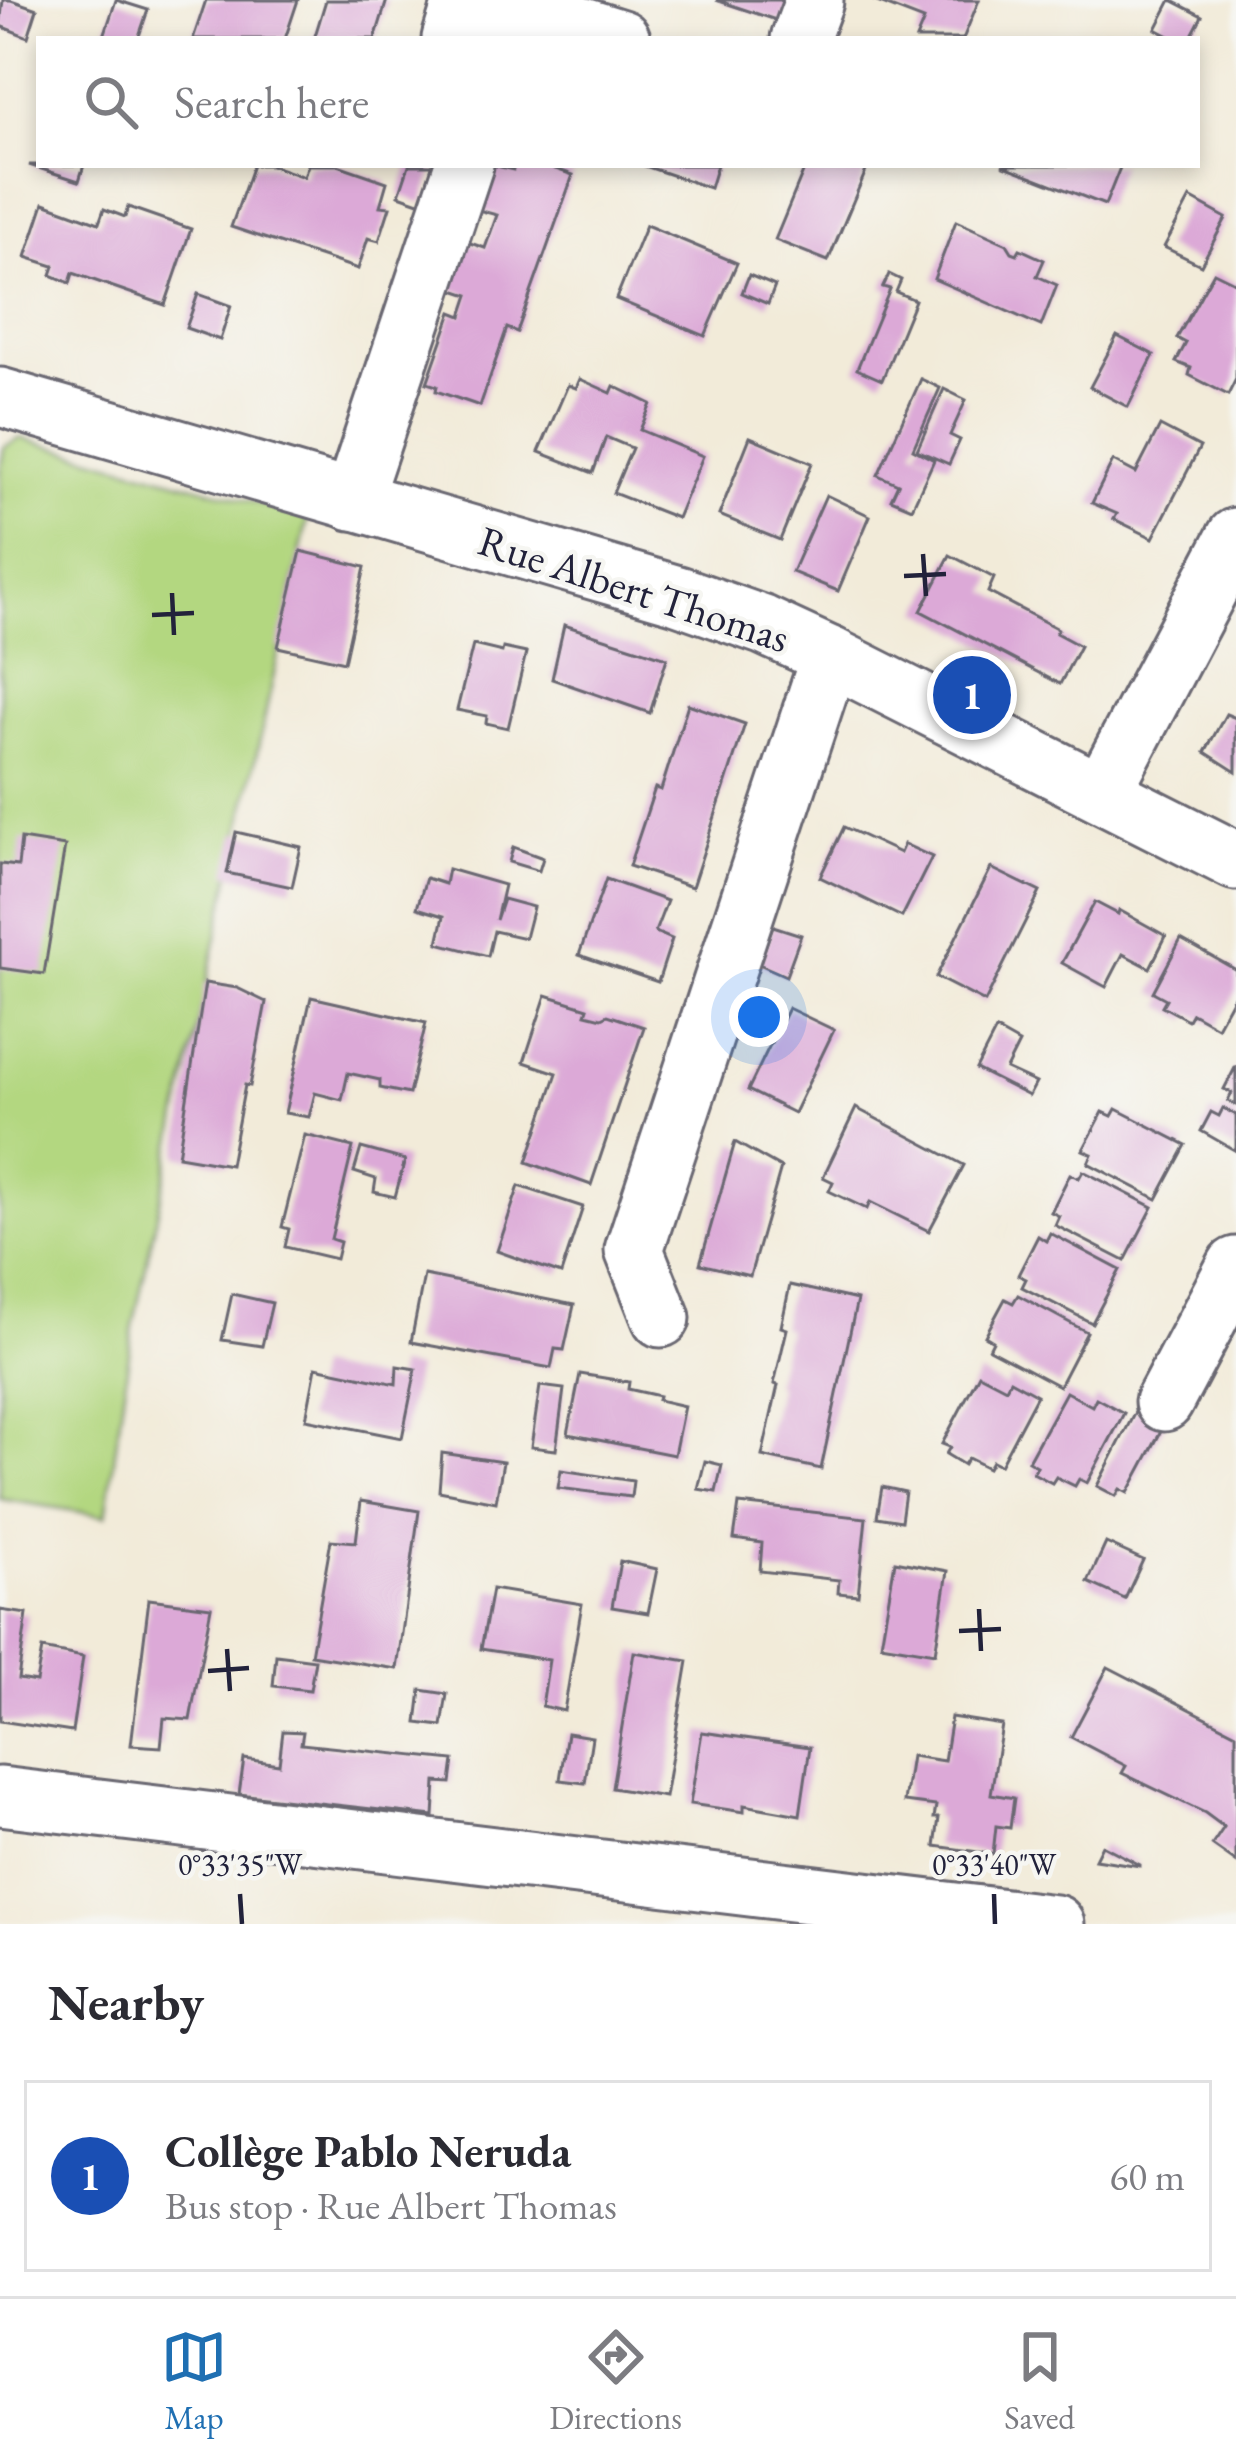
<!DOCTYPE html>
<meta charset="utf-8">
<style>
body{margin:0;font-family:"EB Garamond",serif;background:#f7f7f7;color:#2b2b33}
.you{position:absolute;left:759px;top:1017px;width:42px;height:42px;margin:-30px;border:9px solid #fff;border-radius:50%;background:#1a73e8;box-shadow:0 0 0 18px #1a73e833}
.badge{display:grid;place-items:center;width:78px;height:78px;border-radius:50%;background:#1f6fb2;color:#fff;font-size:39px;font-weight:700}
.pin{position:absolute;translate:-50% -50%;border:6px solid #fff;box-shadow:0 3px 12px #0006}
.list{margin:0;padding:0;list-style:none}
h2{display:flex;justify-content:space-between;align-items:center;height:156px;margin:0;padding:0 48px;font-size:51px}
h2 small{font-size:39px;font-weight:400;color:#7c7c81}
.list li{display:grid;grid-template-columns:78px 1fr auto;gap:36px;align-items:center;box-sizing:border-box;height:192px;margin:0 24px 24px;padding:0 24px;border:3px solid #e1e1e2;border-radius:0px}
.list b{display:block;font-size:45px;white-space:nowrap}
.list p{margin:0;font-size:39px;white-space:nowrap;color:#7c7c81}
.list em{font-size:39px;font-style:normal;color:#7c7c81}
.icon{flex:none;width:66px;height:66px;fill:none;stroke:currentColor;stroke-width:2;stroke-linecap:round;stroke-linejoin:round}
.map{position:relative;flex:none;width:1236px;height:1924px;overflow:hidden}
.search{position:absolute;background:#fff;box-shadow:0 6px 18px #0003;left:36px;right:36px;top:36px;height:132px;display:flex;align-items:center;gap:30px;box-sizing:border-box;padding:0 42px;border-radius:0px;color:#7c7c81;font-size:45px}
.sheet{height:372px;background:#fff}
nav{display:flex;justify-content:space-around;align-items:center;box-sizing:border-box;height:168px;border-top:3px solid #e1e1e2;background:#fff;font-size:33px;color:#7c7c81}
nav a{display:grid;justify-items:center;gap:6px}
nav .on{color:#1f6fb2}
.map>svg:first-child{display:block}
</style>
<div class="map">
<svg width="1236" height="1924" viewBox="0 0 1236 1924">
<rect width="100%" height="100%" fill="#f6f6f2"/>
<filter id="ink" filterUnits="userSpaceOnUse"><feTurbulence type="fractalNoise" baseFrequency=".00833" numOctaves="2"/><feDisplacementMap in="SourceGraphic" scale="24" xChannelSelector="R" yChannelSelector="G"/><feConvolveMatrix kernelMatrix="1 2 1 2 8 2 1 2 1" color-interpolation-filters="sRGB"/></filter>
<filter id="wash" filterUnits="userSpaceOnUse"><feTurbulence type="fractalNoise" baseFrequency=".004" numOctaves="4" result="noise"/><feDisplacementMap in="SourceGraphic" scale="48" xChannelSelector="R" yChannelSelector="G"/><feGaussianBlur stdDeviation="2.7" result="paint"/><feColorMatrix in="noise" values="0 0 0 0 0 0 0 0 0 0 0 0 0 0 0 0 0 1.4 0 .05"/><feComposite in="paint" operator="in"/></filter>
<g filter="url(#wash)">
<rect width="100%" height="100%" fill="#f2ebd9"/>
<path fill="#b3d780" stroke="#6a7c5e" stroke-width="3" d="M 21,438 L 308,517 L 133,1326 L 106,1516 L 0,1499 L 0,472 L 4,447 Z"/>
<g id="blocks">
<g fill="#dca9d7">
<path d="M 3,0 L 11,0 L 37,9 L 28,37 L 0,26 Z"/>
<path d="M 116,0 L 148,10 L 138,39 L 103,39 Z"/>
<path d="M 206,0 L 298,0 L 285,39 L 193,39 Z"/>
<path d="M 326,0 L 387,0 L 375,39 L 314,39 Z"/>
<path d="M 716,0 L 789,0 L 782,22 Z"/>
<path d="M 872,0 L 979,0 L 963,39 L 916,39 L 924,20 Z"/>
<path d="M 1171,0 L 1202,16 L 1190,39 L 1175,39 L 1156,29 Z"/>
<path d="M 29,165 L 84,165 L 79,181 Z"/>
<path d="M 253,165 L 270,165 L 304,177 L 308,165 L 338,165 L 387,182 L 380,206 L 390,207 L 379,241 L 368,238 L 358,269 L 231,227 Z"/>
<path d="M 409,165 L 436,165 L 422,203 L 399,195 Z"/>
<path d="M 492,165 L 513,170 L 514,165 L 544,165 L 573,175 L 517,332 L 507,328 L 480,406 L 436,391 L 437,386 L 427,383 L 452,312 L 462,316 L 469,295 L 451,289 L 467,242 L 485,248 L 497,215 L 478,210 Z"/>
<path d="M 642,165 L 717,165 L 710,188 Z"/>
<path d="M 806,165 L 868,166 L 828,261 L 775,240 Z"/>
<path d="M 1002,165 L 1121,165 L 1105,205 Z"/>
<path d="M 1190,198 L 1226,218 L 1201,265 L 1164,247 Z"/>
<path d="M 44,203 L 99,223 L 104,209 L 125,217 L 128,207 L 191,229 L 165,305 L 73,273 L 70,283 L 51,275 L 54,266 L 26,257 Z"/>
<path d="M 956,221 L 1007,244 L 1012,252 L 1017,254 L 1020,249 L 1044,260 L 1037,276 L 1057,285 L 1041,326 L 934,279 Z"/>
<path d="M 646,225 L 737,263 L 705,336 L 616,299 Z"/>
<path d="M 1214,272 L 1236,283 L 1236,379 L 1228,395 L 1189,375 L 1191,368 L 1176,362 L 1186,343 L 1177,338 Z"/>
<path d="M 889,274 L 901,280 L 896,292 L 915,300 L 882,380 L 857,369 L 890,289 L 883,287 Z"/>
<path d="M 749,275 L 775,286 L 768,304 L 742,293 Z"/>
<path d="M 198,294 L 231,306 L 220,340 L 186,328 Z"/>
<path d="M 1117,336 L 1154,355 L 1128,407 L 1090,387 Z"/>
<path d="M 580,379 L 611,393 L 614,386 L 651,404 L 640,430 L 703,456 L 677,518 L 613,493 L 632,448 L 606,437 L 593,473 L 539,452 L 568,385 L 576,388 Z"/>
<path d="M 921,379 L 940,388 L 913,449 L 934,460 L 912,508 L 891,499 L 898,484 L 878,475 Z"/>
<path d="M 944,389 L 966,400 L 950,435 L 960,440 L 949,464 L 917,450 Z"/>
<path d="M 1160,426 L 1200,447 L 1153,538 L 1114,519 L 1117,514 L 1092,503 L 1113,461 L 1136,473 Z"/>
<path d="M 750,437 L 812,463 L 780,540 L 719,515 Z"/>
<path d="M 826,495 L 870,516 L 838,591 L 792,572 Z"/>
<path d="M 301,551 L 365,567 L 344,662 L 278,647 Z"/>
<path d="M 950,555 L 994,578 L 988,592 L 1058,629 L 1056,633 L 1080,646 L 1060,684 L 921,611 Z"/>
<path d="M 564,625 L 667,658 L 650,713 L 552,679 Z"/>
<path d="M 473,645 L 502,652 L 503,648 L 526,653 L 508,728 L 486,723 L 487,716 L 457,710 Z"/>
<path d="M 688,704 L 745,724 L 692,887 L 629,866 L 655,788 L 661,790 Z"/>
<path d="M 1226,714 L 1236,718 L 1236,772 L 1205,752 Z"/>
<path d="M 844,827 L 900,853 L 904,844 L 932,857 L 902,917 L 820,877 Z"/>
<path d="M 236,832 L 301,847 L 292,887 L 227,873 Z"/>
<path d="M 21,839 L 65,846 L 44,974 L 0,968 L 0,864 L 18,866 Z"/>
<path d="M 513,847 L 543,858 L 539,871 L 509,862 Z"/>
<path d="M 991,868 L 1040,892 L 985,1002 L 936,977 Z"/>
<path d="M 448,869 L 504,885 L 496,920 L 503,899 L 533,907 L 525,938 L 494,931 L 488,956 L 438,943 L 444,916 L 417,908 L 426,878 L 445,884 Z"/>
<path d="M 606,879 L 667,901 L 655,932 L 672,939 L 658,982 L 579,955 Z"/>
<path d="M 1095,902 L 1118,914 L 1119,910 L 1166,936 L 1150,968 L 1123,954 L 1106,987 L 1062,963 Z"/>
<path d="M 773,926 L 801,935 L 786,976 L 759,964 Z"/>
<path d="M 1181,939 L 1236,970 L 1236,992 L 1217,1027 L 1192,1013 L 1188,1020 L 1162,1006 L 1166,999 L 1153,992 Z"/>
<path d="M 205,983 L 237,988 L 266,1002 L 250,1086 L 245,1085 L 230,1165 L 178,1156 Z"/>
<path d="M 546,995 L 588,1008 L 586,1014 L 602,1018 L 608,1015 L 644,1027 L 591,1185 L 527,1162 L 557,1073 L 524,1062 Z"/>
<path d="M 311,997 L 426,1023 L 409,1094 L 380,1088 L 380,1080 L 348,1073 L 342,1100 L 315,1093 L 309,1117 L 285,1113 Z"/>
<path d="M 788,1008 L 834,1030 L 794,1113 L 748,1090 Z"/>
<path d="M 996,1030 L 1019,1043 L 1006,1069 L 1036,1083 L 1029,1096 L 976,1069 Z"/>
<path d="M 1236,1066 L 1236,1105 L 1228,1101 L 1232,1093 L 1224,1089 Z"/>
<path d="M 856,1108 L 964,1165 L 929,1231 L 870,1202 L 867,1209 L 829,1191 L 833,1182 L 823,1177 Z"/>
<path d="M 1223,1108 L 1236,1115 L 1236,1151 L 1201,1131 L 1211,1112 L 1219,1116 Z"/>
<path d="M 1116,1109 L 1186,1145 L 1157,1199 L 1088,1163 L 1092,1154 L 1083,1150 L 1103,1112 L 1112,1116 Z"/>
<path d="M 305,1135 L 353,1147 L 331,1239 L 340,1242 L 336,1259 L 285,1247 L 289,1229 L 282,1227 Z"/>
<path d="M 735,1142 L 781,1168 L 750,1276 L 700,1264 Z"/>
<path d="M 361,1148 L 405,1160 L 395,1197 L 374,1192 L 376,1179 L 354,1172 Z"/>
<path d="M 1083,1171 L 1153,1207 L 1125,1261 L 1055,1225 L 1059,1216 L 1051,1212 L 1070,1174 L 1079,1178 Z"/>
<path d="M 519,1186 L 583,1207 L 561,1274 L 497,1251 Z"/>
<path d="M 1050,1233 L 1120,1270 L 1092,1323 L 1022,1287 L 1026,1279 L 1018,1275 L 1038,1236 L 1046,1241 Z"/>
<path d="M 424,1275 L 574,1305 L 564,1350 L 555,1349 L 551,1368 L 411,1342 Z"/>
<path d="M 790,1285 L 857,1300 L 821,1469 L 762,1456 L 778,1385 L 774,1384 L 787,1329 L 781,1327 Z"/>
<path d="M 232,1294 L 272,1303 L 262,1346 L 222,1340 Z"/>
<path d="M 1018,1295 L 1087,1332 L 1059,1386 L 989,1349 L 993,1341 L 985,1336 L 1005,1299 L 1013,1303 Z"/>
<path d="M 397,1366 L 416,1369 L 402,1438 L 306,1419 L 316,1367 L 396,1384 Z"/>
<path d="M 580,1374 L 629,1382 L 628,1389 L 659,1396 L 658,1400 L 684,1406 L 674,1455 L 568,1434 Z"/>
<path d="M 979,1374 L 1006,1388 L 1010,1380 L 1037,1395 L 1000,1465 L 992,1461 L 988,1468 L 968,1458 L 964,1465 L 946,1454 L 950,1447 L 942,1444 Z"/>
<path d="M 540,1386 L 564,1389 L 556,1450 L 531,1447 Z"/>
<path d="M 1066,1392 L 1092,1406 L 1096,1398 L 1124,1413 L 1087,1483 L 1079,1479 L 1075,1486 L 1056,1477 L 1052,1483 L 1033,1473 L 1037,1466 L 1028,1461 Z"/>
<path d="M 1137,1408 L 1165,1424 L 1128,1493 L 1120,1489 L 1116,1496 L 1097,1486 Z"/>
<path d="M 442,1453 L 503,1462 L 496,1502 L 439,1491 Z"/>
<path d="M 705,1461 L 722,1465 L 716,1492 L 698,1489 Z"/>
<path d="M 561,1470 L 633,1481 L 631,1497 L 558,1488 Z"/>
<path d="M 882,1487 L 905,1492 L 901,1521 L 877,1517 Z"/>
<path d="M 361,1501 L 419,1511 L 397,1669 L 311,1655 L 331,1540 L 356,1542 Z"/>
<path d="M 739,1504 L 866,1518 L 858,1595 L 838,1593 L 839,1580 L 760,1571 L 762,1543 L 734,1539 Z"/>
<path d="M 1106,1543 L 1143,1560 L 1125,1599 L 1088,1582 Z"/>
<path d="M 620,1561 L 657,1569 L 648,1613 L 612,1607 Z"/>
<path d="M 895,1561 L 948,1571 L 935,1653 L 881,1644 Z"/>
<path d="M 492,1589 L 582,1604 L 564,1711 L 542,1706 L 549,1660 L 481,1649 Z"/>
<path d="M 149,1599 L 211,1607 L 190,1720 L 164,1718 L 161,1747 L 131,1745 Z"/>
<path d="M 0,1610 L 27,1614 L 18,1679 L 36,1682 L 42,1649 L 83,1657 L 72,1732 L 0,1721 Z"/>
<path d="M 634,1652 L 688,1661 L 665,1797 L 612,1788 Z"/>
<path d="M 276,1655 L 315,1660 L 310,1690 L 273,1686 Z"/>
<path d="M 1108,1667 L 1236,1733 L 1236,1862 L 1212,1845 L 1224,1827 L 1205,1813 L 1122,1773 L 1126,1766 L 1071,1737 Z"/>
<path d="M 421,1690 L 447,1694 L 442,1726 L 417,1723 Z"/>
<path d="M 951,1717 L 1002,1725 L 991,1794 L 1014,1798 L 1010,1828 L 996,1826 L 993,1854 L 935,1846 L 939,1818 L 934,1818 L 936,1806 L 904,1802 L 911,1756 L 944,1761 Z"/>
<path d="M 283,1731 L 303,1732 L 301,1744 L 454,1760 L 451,1783 L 436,1782 L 434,1816 L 239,1794 L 244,1759 L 279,1764 Z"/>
<path d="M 702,1732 L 810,1747 L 800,1815 L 744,1805 L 744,1812 L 690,1804 Z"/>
<path d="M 567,1733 L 592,1737 L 585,1783 L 560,1780 Z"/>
<path d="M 1102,1845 L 1140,1865 L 1140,1866 L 1095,1859 Z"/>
</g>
</g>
</g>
<g filter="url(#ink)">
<use href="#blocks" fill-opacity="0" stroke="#6b6872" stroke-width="3"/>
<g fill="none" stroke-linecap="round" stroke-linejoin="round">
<defs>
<g id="minor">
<path d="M 451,39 L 463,0"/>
<path d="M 506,39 L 517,6 L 621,39"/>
<path d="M 800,39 L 814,1"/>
<path d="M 0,397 L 678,595 L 763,625 L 830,656 L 1236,861"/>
<path d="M 352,501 L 464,165"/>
<path d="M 1102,792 L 1236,537"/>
<path d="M 661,1318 L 634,1250 L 830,656"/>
<path d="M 1164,1402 L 1236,1266"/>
<path d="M 0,1796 L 1055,1924"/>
</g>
</defs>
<use href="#minor" stroke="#6b6872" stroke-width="63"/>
<use href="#minor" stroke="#fff" stroke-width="57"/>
</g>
</g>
<path fill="none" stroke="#22223b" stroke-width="4.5" d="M 923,554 L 926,596M 904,576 L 946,574M 172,593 L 174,635M 152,615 L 194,613M 979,1609 L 981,1651M 959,1631 L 1001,1629M 227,1649 L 230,1691M 208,1671 L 249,1668M 240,1894 L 242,1924M 994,1894 L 995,1924"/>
<g text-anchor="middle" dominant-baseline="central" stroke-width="9" stroke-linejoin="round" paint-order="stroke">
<g font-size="42" fill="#22223b" stroke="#f6f6f2">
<text transform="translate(634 589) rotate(18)">Rue Albert Thomas</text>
</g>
</g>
<g font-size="30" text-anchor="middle" fill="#22223b" stroke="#f6f6f2" stroke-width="9" stroke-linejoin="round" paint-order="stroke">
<text x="240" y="1875">0°33'35"W</text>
<text x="994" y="1875">0°33'40"W</text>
</g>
</svg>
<div class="you"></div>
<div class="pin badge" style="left:972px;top:695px;background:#1a4fb4">1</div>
<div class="search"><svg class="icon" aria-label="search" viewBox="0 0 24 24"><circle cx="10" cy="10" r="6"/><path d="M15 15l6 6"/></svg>Search here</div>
</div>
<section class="sheet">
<h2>Nearby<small></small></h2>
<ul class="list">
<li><span class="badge" style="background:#1a4fb4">1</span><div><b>Collège Pablo Neruda</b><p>Bus stop · Rue Albert Thomas</p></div><em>60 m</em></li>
</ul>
</section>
<nav>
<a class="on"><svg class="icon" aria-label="map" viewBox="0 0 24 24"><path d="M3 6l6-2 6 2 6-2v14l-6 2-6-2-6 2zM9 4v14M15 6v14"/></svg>Map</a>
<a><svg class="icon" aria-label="directions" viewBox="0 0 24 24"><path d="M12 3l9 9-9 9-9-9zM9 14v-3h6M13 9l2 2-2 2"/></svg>Directions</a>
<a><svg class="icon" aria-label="saved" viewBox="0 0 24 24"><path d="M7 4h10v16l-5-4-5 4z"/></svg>Saved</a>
</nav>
